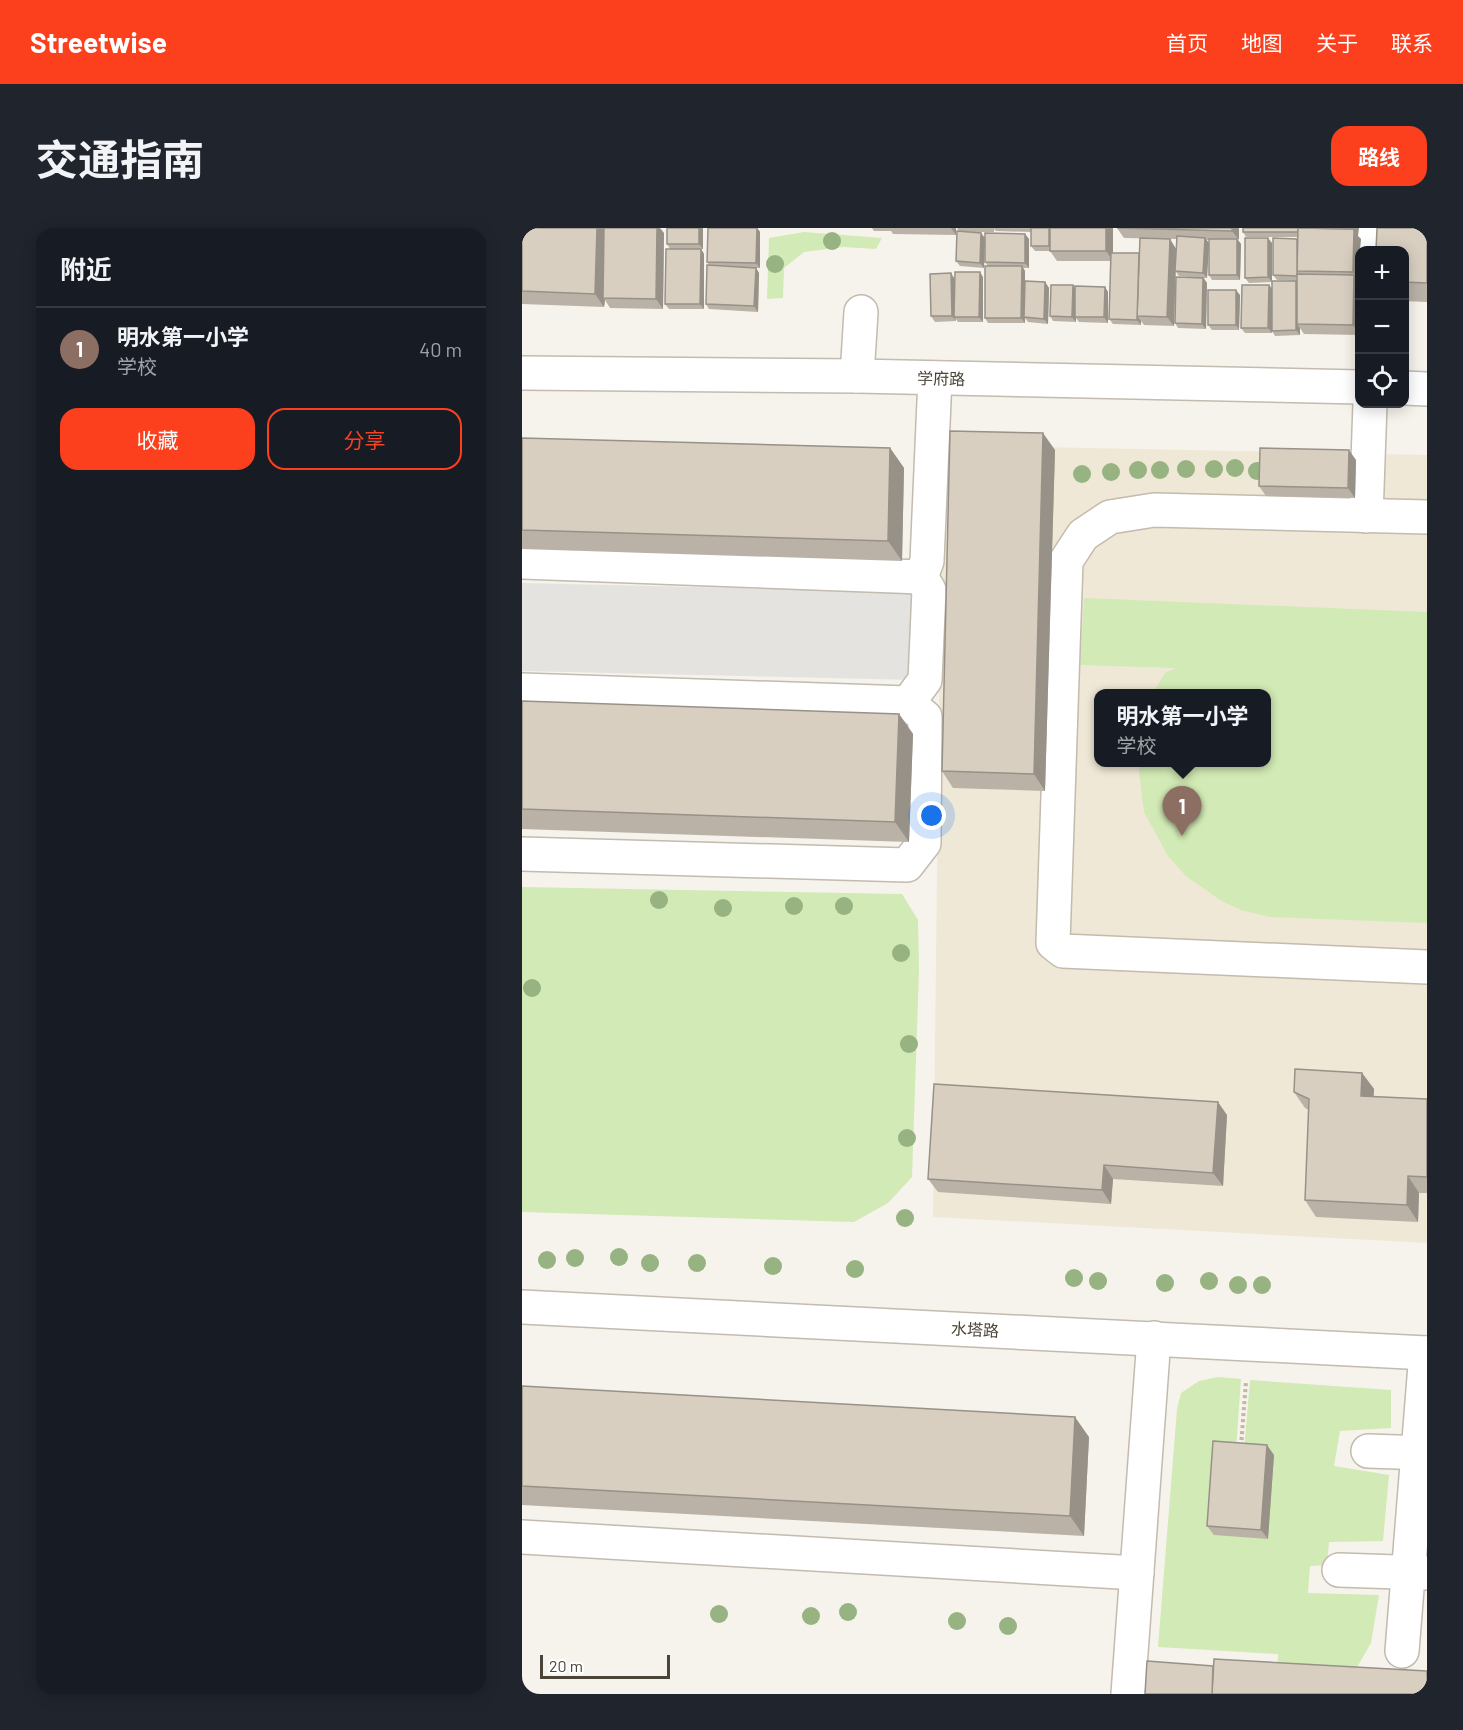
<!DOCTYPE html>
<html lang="zh">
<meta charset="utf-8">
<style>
body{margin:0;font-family:Barlow,"Noto Sans SC",sans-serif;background:#20242c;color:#f1f3f6}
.controls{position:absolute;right:18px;top:18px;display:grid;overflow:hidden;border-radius:12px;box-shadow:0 3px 15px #0003}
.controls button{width:54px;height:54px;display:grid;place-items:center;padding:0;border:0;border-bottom:2px solid #363941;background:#171b24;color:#f1f3f6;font:30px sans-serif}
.scale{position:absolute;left:18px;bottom:15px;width:130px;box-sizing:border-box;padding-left:6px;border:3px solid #4b4439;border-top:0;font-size:16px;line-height:21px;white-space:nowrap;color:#4b4439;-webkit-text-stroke:4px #fff;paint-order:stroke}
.you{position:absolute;left:410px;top:588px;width:21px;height:21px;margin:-15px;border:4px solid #fff;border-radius:50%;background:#1a73e8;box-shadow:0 0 0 9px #1a73e833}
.badge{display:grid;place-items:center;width:39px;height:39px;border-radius:50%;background:#fc3f1d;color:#fff;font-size:20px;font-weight:700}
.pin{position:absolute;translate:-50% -50px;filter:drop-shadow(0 2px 3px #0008)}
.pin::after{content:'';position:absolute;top:32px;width:21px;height:18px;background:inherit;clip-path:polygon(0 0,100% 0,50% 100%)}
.popup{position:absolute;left:572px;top:461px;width:177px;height:78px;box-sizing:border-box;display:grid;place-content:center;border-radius:12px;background:#171b24;filter:drop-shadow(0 2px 4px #0005);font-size:20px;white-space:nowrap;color:#9ea1a6}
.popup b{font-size:22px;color:#f1f3f6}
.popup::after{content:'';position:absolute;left:50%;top:100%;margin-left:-12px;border:12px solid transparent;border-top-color:#171b24}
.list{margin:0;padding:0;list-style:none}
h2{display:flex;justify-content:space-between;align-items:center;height:78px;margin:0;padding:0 24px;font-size:26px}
h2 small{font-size:20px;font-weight:400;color:#9ea1a6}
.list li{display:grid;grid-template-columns:39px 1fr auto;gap:18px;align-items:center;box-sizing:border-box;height:84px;padding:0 24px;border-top:2px solid #363941}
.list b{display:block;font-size:22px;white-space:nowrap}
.list p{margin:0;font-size:20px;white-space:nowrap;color:#9ea1a6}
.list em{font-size:20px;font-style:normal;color:#9ea1a6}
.actions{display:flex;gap:12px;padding:18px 24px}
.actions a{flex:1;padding:14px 0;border:2px solid #fc3f1d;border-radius:18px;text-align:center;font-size:21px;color:#fc3f1d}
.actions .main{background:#fc3f1d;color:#fff}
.icon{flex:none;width:33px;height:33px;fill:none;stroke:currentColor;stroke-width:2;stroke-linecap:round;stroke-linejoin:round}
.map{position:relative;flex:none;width:905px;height:1466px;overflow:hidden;border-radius:18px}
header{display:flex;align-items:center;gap:36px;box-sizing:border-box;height:84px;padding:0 30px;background:#fc3f1d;color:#fff}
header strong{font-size:28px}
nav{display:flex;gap:33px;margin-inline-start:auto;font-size:21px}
.intro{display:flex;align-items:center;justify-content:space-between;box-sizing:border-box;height:144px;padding:0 36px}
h1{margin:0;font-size:42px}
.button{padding:15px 27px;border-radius:18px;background:#fc3f1d;color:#fff;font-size:21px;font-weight:700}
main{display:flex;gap:36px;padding:0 36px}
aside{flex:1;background:#171b24;border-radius:18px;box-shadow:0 3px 15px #0003}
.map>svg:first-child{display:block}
</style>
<header>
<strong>Streetwise</strong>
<nav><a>首页</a><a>地图</a><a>关于</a><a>联系</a></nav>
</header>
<div class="intro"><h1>交通指南</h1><a class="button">路线</a></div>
<main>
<aside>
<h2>附近<small></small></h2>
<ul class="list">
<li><span class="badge" style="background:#8d6e63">1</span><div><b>明水第一小学</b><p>学校</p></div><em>40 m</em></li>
</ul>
<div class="actions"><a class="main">收藏</a><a>分享</a></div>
</aside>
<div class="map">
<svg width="905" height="1466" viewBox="0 0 905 1466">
<rect width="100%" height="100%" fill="#f6f3ec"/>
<path fill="#efe8d6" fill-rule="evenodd" d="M 420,217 L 905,227 L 905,1015 L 411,989 ZM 576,466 L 744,466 L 744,534 L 576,534 Z"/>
<g fill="#d2eab5">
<path d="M 282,4 L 360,10 L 354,21 L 321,19 L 282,24 L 262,40 L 261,70 L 245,71 L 247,10 Z"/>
<path d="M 562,370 L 905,384 L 905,695 L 748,689 L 719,682 L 698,672 L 664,648 L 646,628 L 622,584 L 616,535 L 744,534 L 744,466 L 631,465 L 643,445 L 654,440 L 558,437 Z"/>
<path d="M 0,659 L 380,666 L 396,692 L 397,742 L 390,949 L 366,975 L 332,994 L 0,984 Z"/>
<path d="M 696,1149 L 719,1151 L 714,1222 L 722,1222 L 728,1152 L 869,1162 L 869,1200 L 818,1203 L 812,1238 L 867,1247 L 861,1313 L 807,1314 L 805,1337 L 788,1338 L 786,1365 L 857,1367 L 849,1415 L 830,1448 L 755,1443 L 756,1426 L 636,1419 L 655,1181 L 659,1165 L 677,1153 Z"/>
</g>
<path fill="#e5e3e0" d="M 0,355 L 394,364 L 392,452 L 0,443 Z"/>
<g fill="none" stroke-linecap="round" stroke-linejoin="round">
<defs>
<g id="minor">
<path d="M 852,22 L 852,0"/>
<path d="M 0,145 L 335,148 L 838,159"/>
<path d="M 335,148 L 339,84"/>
<path d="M 882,160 L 905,161"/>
<path d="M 844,288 L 848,176"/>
<path d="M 905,289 L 632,282 L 588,289 L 561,307 L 544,333 L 531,715 L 541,723 L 905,739"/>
<path d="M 0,334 L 399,349 L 405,333 L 413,150"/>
<path d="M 0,462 L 386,475 L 403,489 L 402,615 L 385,637 L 0,626"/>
<path d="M 386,475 L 403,452 L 407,362 L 399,349"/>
<path d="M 0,1079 L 905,1125"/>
<path d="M 846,1223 L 905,1225"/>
<path d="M 0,1309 L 615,1345"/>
<path d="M 817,1342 L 905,1345"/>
<path d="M 880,1423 L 904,1125"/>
<path d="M 606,1466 L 632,1110"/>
</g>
</defs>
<use href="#minor" stroke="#c2bbae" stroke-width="36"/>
<path stroke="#c4b79f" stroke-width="4" stroke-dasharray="3 3" stroke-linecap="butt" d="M 719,1218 L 724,1154"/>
<use href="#minor" stroke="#fff" stroke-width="33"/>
</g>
<g fill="#97b381">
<circle cx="310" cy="13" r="9"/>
<circle cx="253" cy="36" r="9"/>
<circle cx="713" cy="240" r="9"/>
<circle cx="664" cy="241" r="9"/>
<circle cx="692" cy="241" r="9"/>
<circle cx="616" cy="242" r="9"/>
<circle cx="638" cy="242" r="9"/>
<circle cx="735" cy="243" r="9"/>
<circle cx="589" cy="244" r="9"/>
<circle cx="560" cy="246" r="9"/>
<circle cx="137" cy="672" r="9"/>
<circle cx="272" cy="678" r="9"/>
<circle cx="322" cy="678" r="9"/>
<circle cx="201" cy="680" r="9"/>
<circle cx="379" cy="725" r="9"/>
<circle cx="10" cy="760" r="9"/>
<circle cx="387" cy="816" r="9"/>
<circle cx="385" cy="910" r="9"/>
<circle cx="383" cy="990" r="9"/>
<circle cx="97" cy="1029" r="9"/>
<circle cx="53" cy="1030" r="9"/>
<circle cx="25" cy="1032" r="9"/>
<circle cx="128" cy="1035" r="9"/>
<circle cx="175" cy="1035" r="9"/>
<circle cx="251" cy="1038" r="9"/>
<circle cx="333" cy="1041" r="9"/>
<circle cx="552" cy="1050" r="9"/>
<circle cx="576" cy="1053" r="9"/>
<circle cx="687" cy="1053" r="9"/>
<circle cx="643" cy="1055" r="9"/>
<circle cx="716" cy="1057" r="9"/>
<circle cx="740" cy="1057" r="9"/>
<circle cx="326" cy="1384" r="9"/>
<circle cx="197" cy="1386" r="9"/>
<circle cx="289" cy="1388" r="9"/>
<circle cx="435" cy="1393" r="9"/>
<circle cx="486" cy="1398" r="9"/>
</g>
<g fill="#bab2a6">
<path d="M 0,0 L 142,5 L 141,81 L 88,80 L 83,72 L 82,79 L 0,76 Z"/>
<path d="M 145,0 L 181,0 L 181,21 L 179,21 L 182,26 L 182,81 L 147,81 L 143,76 L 148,21 L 145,16 Z"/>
<path d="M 185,0 L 235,0 L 238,4 L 238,40 L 234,40 L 237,45 L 236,84 L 187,81 L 184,76 L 187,37 L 185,34 L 186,2 Z"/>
<path d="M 350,0 L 434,0 L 434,7 L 371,6 L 369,3 L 352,3 Z"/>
<path d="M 435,0 L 591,0 L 591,25 L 617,25 L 648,11 L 654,21 L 655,11 L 602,10 L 595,0 L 717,0 L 716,12 L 719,16 L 718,52 L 690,52 L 687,47 L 687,12 L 684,12 L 687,15 L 685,50 L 682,50 L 685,55 L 684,101 L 656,100 L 653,95 L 676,50 L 657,48 L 654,44 L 652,98 L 622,97 L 619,93 L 619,97 L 591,96 L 587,91 L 589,33 L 535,33 L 528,23 L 513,23 L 509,18 L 509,4 L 474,3 L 472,1 L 472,4 L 439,4 L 463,10 L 462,40 L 438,38 L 434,33 L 437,3 Z"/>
<path d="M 721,0 L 836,8 L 839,11 L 837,22 L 837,107 L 782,106 L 778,100 L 778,107 L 753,108 L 750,103 L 750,105 L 723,105 L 719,100 L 747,57 L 750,61 L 750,54 L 727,55 L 723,50 L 750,15 L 750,53 L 774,53 L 775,55 L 775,53 L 755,52 L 751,47 L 776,9 L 724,9 L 721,4 Z"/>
<path d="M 905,0 L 905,74 L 882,73 L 882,22 Z"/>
<path d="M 503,6 L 507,11 L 507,40 L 501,40 L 503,43 L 503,53 L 523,54 L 527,60 L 526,96 L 506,94 L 503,90 L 503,95 L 466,95 L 463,90 L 466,38 L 463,34 Z"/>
<path d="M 461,49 L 461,94 L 436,94 L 434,91 L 434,93 L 413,94 L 409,88 L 432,50 L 433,66 Z"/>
<path d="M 551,57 L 553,60 L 583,59 L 586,64 L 586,95 L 557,94 L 554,90 L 554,94 L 531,93 L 528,88 Z"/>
<path d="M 718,67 L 717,102 L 690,102 L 686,97 Z"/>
<path d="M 0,210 L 368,220 L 382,240 L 380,333 L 0,321 Z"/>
<path d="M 533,222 L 523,563 L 431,560 L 420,543 Z"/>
<path d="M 834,232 L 833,270 L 744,268 L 737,258 Z"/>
<path d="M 0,473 L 377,486 L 391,506 L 387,614 L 0,601 Z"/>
<path d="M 840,845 L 852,861 L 851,869 L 905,871 L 905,965 L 897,965 L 896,994 L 794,989 L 783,972 L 787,882 L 783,880 L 772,864 Z"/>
<path d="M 705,887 L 701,958 L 591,951 L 589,976 L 416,964 L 406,951 Z"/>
<path d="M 0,1158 L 567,1209 L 562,1308 L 0,1277 Z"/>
<path d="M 752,1227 L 746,1311 L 692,1307 L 685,1298 Z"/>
</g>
<g fill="#979187">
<path d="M 75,0 L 85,0 L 81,70 L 83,72 L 82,79 L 73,66 Z"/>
<path d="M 135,0 L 138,0 L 142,5 L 141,81 L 134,71 Z"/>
<path d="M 177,0 L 181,0 L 181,21 L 177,16 Z"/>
<path d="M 235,0 L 238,4 L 238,40 L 234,35 Z"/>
<path d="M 429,0 L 434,0 L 434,7 Z"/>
<path d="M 584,0 L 591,0 L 591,33 L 584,23 Z"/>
<path d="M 710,0 L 717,0 L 717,12 L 710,3 Z"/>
<path d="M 833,0 L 837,0 L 836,8 L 839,11 L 838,22 L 837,22 L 837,54 L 831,44 L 832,1 Z"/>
<path d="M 459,5 L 463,10 L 462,40 L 458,35 Z"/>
<path d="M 503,6 L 507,11 L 507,40 L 503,35 Z"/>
<path d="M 683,10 L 687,15 L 685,50 L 681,45 Z"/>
<path d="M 746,10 L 750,15 L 750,54 L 746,49 Z"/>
<path d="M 648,11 L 654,21 L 652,98 L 645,89 Z"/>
<path d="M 715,11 L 719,16 L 718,52 L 715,47 Z"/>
<path d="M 179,21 L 182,26 L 182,81 L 178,76 Z"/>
<path d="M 500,38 L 503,43 L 503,95 L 499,90 Z"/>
<path d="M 234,40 L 237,45 L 236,84 L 232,78 Z"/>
<path d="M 458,44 L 461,49 L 461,94 L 457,89 Z"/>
<path d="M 429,45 L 432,50 L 434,89 L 432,89 L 434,93 L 430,88 Z"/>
<path d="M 832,47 L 837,55 L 837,106 L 831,97 Z"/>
<path d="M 681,50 L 685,55 L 684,101 L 680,96 Z"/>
<path d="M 774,53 L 777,59 L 775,96 L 778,100 L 778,107 L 774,102 Z"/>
<path d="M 523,54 L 527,60 L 526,96 L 522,91 Z"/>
<path d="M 551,57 L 555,62 L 553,89 L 554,90 L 554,94 L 550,89 Z"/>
<path d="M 747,57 L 751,62 L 750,105 L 746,100 Z"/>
<path d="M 583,59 L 586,64 L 586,95 L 582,89 Z"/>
<path d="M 714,62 L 718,67 L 717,102 L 714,97 Z"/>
<path d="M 615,88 L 619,93 L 619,97 L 615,92 Z"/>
<path d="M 521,205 L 533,222 L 523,563 L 512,546 Z"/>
<path d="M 368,220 L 382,240 L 380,333 L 366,313 Z"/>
<path d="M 827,222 L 834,232 L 833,270 L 826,260 Z"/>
<path d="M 377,486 L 391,506 L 387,614 L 373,594 Z"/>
<path d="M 840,845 L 852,861 L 851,884 L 839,868 Z"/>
<path d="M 696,874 L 705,887 L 701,958 L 691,945 Z"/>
<path d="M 582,937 L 591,951 L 589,976 L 580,962 Z"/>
<path d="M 886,948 L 897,965 L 896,994 L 885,977 Z"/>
<path d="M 553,1189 L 567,1209 L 562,1308 L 548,1288 Z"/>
<path d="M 745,1217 L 752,1227 L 746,1311 L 739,1302 Z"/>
</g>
<g fill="#d8cfc1" stroke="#979187" stroke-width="1.5">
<path d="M 0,0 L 75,0 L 73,66 L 0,63 Z"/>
<path d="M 82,0 L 135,0 L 134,71 L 81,70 Z"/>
<rect x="145" y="0" width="32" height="16"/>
<path d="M 186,0 L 235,0 L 234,35 L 185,34 Z"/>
<rect x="509" y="0" width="18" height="18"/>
<rect x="528" y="0" width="56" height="23"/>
<path d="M 595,0 L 710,0 L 710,3 Z"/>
<rect x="721" y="0" width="55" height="4"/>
<path d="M 776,0 L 832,1 L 831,44 L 775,43 Z"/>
<path d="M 781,0 L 833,0 L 833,3 L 832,1 Z"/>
<path d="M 855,0 L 905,0 L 905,55 L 882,54 L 882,22 L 854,22 Z"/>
<path d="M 435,3 L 459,5 L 458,35 L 434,33 Z"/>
<path d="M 463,5 L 503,6 L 503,35 L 463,34 Z"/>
<path d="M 655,8 L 683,10 L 681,45 L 653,43 Z"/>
<path d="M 618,10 L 648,11 L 645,89 L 615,88 Z"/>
<path d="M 723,10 L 746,10 L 746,49 L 723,50 Z"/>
<path d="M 751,10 L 775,11 L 775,48 L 751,47 Z"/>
<rect x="687" y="11" width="28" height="36"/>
<path d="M 144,21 L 179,21 L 178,76 L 143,76 Z"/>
<path d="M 589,25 L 617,25 L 615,92 L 587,91 Z"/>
<path d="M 185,37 L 234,40 L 232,78 L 184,76 Z"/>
<path d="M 463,38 L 500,38 L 499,90 L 463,90 Z"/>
<path d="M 433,44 L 458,44 L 457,89 L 432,89 Z"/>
<path d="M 429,45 L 430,88 L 409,88 L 408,46 Z"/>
<path d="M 775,46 L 832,47 L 831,97 L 775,96 Z"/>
<path d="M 654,49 L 681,50 L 680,96 L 653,95 Z"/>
<path d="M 503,53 L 523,54 L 522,91 L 502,89 Z"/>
<path d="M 750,53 L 774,53 L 774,102 L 750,103 Z"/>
<path d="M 529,57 L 551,57 L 550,89 L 528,88 Z"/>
<path d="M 720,57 L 747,57 L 746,100 L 719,100 Z"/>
<path d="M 553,58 L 583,59 L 582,89 L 553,89 Z"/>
<rect x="686" y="62" width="28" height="35"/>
<path d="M 428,203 L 521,205 L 512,546 L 420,543 Z"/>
<path d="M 0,210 L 368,220 L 366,313 L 0,302 Z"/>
<path d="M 738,220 L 827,222 L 826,260 L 737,258 Z"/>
<path d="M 0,473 L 377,486 L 373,594 L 0,581 Z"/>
<path d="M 773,841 L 840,845 L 839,868 L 905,871 L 905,949 L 886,948 L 885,977 L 783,972 L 787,871 L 772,864 Z"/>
<path d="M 412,856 L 696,874 L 691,945 L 582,937 L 580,962 L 406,951 Z"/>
<path d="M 0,1158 L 553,1189 L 548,1288 L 0,1258 Z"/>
<path d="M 691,1213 L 745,1217 L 739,1302 L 685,1298 Z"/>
<path d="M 692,1431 L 905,1443 L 905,1466 L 690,1466 Z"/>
<path d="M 625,1433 L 691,1438 L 690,1466 L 623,1466 Z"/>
</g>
<g text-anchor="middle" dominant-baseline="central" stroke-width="4.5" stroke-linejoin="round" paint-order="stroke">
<g font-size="16" fill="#4b4439" stroke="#fff">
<text transform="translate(419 150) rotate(1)">学府路</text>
<text transform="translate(453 1101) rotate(3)">水塔路</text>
</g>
</g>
</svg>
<div class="controls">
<button>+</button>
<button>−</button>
<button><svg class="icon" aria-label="locate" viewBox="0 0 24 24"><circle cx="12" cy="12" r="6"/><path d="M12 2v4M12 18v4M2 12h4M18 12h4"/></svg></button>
</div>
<div class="scale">20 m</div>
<div class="you"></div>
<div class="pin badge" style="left:660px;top:608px;background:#8d6e63">1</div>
<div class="popup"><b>明水第一小学</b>学校</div>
</div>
</main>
